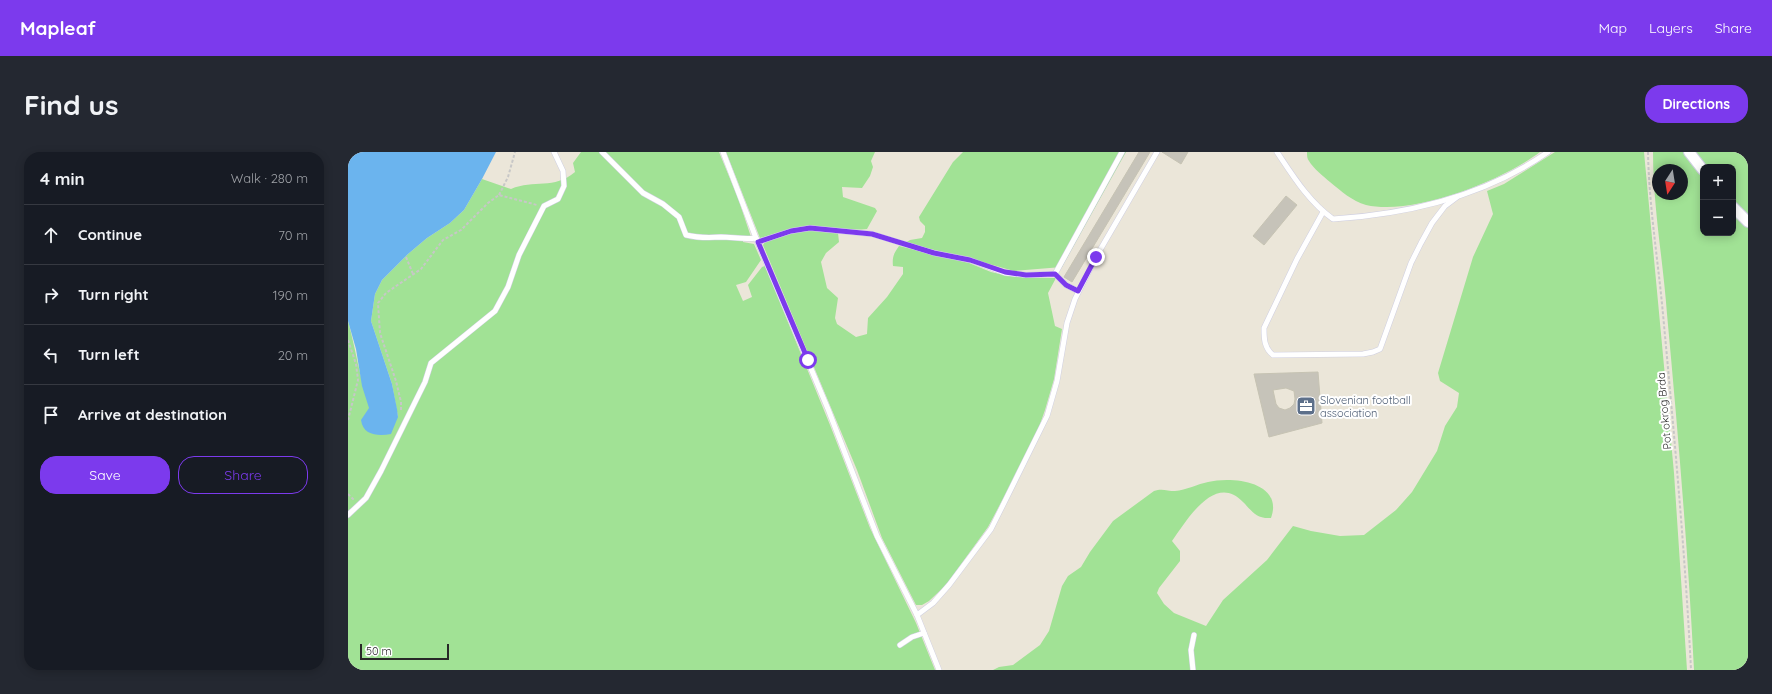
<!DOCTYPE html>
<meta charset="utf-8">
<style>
body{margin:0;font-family:Quicksand,sans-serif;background:#242831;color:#f1f3f6}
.controls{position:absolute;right:12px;top:12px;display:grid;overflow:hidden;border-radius:8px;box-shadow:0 2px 10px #0003}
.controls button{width:36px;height:36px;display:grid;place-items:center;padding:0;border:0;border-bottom:1px solid #363941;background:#171b24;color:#f1f3f6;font:20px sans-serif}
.compass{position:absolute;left:1304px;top:12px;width:36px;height:36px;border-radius:50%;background:#171b24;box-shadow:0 2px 10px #0003;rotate:192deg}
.scale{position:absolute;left:12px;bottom:10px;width:89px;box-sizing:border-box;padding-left:4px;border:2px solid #282828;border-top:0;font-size:11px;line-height:14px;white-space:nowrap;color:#282828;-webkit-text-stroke:3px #fff;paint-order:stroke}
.stop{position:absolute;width:12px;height:12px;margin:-9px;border:3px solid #7c3aed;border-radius:50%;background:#fff}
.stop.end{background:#7c3aed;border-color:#fff;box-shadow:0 1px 4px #0008}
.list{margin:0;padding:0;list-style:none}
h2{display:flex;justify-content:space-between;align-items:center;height:52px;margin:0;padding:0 16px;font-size:17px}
h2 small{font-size:13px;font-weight:400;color:#9ea1a6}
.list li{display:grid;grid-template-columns:26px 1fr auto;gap:12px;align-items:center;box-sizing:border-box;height:60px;padding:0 16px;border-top:1px solid #363941}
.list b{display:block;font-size:15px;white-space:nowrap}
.list em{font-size:13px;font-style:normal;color:#9ea1a6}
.actions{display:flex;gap:8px;padding:12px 16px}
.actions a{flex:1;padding:9px 0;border:1px solid #7c3aed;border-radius:16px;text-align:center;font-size:14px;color:#7c3aed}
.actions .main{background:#7c3aed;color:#fff}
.icon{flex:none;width:22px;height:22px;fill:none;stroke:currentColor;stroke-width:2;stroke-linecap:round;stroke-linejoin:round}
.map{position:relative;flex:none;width:1400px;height:518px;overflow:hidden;border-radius:16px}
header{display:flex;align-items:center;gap:24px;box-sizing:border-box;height:56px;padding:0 20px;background:#7c3aed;color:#fff}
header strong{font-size:19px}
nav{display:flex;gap:22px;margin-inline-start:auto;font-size:14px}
.intro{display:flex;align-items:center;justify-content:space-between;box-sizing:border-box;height:96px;padding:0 24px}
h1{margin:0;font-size:28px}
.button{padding:10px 18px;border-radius:16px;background:#7c3aed;color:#fff;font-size:14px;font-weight:700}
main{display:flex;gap:24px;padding:0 24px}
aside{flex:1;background:#171b24;border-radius:16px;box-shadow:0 2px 10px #0003}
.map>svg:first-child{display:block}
</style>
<header>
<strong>Mapleaf</strong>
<nav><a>Map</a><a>Layers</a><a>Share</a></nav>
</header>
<div class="intro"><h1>Find us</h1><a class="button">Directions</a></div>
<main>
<aside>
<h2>4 min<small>Walk · 280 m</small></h2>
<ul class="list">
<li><svg class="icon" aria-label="ahead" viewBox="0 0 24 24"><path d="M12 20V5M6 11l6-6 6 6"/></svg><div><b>Continue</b></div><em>70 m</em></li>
<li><svg class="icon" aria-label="right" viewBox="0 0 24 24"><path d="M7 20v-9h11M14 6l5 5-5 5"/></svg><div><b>Turn right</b></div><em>190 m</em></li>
<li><svg class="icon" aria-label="left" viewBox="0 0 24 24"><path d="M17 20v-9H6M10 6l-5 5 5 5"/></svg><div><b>Turn left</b></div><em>20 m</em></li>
<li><svg class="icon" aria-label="arrive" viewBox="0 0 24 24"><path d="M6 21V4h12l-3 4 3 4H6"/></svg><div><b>Arrive at destination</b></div></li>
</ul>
<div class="actions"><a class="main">Save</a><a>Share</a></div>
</aside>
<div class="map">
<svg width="1400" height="518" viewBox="0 0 1400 518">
<rect width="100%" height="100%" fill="#ebe6d9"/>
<g fill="#a1e295" fill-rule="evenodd">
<path d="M 233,0 L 371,0 L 390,46 L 403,85 L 395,87 L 395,90 L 406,92 L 413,108 L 398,130 L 388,133 L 395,149 L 404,145 L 400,133 L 414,115 L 417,114 L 482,273 L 522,376 L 568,471 L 587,518 L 0,518 L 0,169 C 8,198 12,228 22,256 L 19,260 L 50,265 L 44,232 L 23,169 L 27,142 L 34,128 L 60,102 L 79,86 L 102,71 L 116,58 L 134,27 L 163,37 C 186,27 206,38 227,20 L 225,11 Z"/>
<path d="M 378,0 L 527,0 L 523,9 L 525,15 L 522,24 L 514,36 L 494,35 L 495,45 L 527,56 L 529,59 L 519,77 C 500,79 482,75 464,75 C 445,74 430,81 412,86 Z"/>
<path d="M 615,0 L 778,0 L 714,115 L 666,119 L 620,106 L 557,91 L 562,88 L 574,86 L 577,80 L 577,74 L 572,69 L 571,65 L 605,10 Z"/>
<path d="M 959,0 L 1192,0 C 1154,29 1066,64 1018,53 C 1004,49 993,39 982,30 C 976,25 965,16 961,9 C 959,7 959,3 959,0 Z"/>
<path d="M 1207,0 L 1296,0 L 1326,321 L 1339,518 L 645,518 L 651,515 L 665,513 L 692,493 L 701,479 L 714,434 L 720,424 L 733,415 L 742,400 L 765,369 L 806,339 C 814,336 819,339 827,339 C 838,338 850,332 860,330 C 885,324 936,330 923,366 C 908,367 904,359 895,350 C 867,320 839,368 824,389 L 832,399 L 832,409 L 811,436 L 809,441 L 816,452 L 826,461 L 858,474 L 875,448 L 919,408 L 945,374 L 963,379 L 992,384 L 1016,383 L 1048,358 L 1064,340 L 1089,299 L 1097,274 L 1109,255 L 1111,241 L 1092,229 L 1090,221 L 1125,105 L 1145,62 L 1139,39 L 1156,32 Z"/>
<path d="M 1305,0 L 1336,0 L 1355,25 L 1355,81 L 1385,81 L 1385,61 L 1400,76 L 1400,518 L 1346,518 C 1340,399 1330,281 1319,162 C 1315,108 1305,54 1305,0 ZM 1310,18 L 1334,18 L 1334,42 L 1310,42 Z"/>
<path d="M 1347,0 L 1400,0 L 1400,64 L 1385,48 L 1385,15 L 1359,15 Z"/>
<path d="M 462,78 L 490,81 L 491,90 L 478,101 L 473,110 L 479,136 L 490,146 L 487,166 L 489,172 L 508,185 L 519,182 L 520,166 L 539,145 L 555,122 L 555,115 L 545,114 C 544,105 546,101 551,94 L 621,111 L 643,120 L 656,123 L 685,126 L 708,126 L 700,141 L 707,174 L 714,177 L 706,227 L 697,258 L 690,278 L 663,332 L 640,375 L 598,433 L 581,449 L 574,453 L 568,453 L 534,386 L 509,318 L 415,93 L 417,90 L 441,81 Z"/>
</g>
<path fill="#6bb4ee" d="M 0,0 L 148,0 L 134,27 L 116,58 L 102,71 L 79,86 L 60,102 L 34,128 L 27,142 L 23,169 L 44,232 L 49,257 L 50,265 L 43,282 C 31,284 15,284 13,268 L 21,256 L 14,234 L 8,197 L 0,169 Z"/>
<g fill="#c6c3b9" stroke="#c6c3b3" fill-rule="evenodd">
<path d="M 791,0 L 802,0 L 724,130 L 716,125 Z"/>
<path d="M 814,0 L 840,0 L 833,12 Z"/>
<path d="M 938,44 L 949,53 L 916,93 L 905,84 Z"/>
<path d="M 970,220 L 974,271 L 921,285 L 906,222 ZM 938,236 L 946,239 L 947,247 L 946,252 L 942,256 L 937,258 L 931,256 L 928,252 L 925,238 Z"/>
</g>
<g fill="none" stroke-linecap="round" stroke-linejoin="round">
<defs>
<g id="service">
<path d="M 254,0 L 295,41 L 315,52 L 331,65 L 338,83 C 350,86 360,86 373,85 C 385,85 396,88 408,86 L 480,257 L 529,384 L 569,463 L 591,518"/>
<path d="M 375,0 L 408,86"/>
<path d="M 929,0 C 945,24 961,50 985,67 C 1061,62 1137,44 1200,0"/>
<path d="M 975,60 L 949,107 L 916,176 C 916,186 916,196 925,203 L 1015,202 L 1025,200 L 1032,197 L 1063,111 L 1073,91 L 1084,71 L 1097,54 L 1109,45"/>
<path d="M 410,90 L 443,79 L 462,76 L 524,82 L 586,101 L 622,108 L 657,121 L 678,123 L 707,122 L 774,0"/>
<path d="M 707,122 L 718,133 L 730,139"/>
<path d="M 0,363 L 18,346 L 33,319 L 77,230 L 83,211 L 147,159 L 160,135 L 171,103 L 196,54 L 210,47 L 216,34 L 215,19 L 206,0"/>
<path d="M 569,463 L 585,451 L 601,433 L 643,377 L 652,359 L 699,264 L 709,229 L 719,171 L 727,147 L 748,105 L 809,0"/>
<path d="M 552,493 L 564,485 L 576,481"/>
<path d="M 845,518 L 843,498 L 846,483"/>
</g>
<g id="minor">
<path d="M 1341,0 L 1355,18"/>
<path d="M 1385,55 L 1400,70"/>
</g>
</defs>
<use href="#service" stroke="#cfcfe1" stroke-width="6"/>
<use href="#minor" stroke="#cfcfe1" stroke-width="12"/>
<g stroke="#c7c7c7" stroke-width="2" stroke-dasharray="3 2" stroke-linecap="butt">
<path d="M 1300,0 C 1301,54 1310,108 1315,162 C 1326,281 1337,399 1343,518"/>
<path d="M 151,43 L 160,25 L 167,0"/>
<path d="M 58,105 L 65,122"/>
<path d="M 0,188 L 8,212 L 10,228 L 0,268"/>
<path d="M 53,258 L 53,250 L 48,229 L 32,181 L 30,151 L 38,141 L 73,117 L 95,88 L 113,78 L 140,51 L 151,43 L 189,53"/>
<path d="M 0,342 L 6,348"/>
</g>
<use href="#service" stroke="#fff" stroke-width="5"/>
<use href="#minor" stroke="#fff" stroke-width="10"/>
</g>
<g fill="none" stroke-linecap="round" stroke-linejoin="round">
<path stroke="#7c3aed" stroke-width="5" d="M 460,208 L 410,90 L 443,79 L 462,76 L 524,82 L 586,101 L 622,108 L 657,120 L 678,123 L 707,122 L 718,133 L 730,139 L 748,105"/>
</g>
<defs>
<symbol id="office-square" viewBox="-11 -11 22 22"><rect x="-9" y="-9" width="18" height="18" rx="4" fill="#5c6f8a" stroke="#fff"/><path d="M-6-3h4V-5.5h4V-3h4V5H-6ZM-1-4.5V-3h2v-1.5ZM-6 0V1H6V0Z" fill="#fff"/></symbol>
</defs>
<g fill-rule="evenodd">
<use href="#office-square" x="947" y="243" width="22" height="22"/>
</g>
<g text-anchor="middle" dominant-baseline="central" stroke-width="4" stroke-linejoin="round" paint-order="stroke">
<g font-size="11" fill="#4e5e75" stroke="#fff" text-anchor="start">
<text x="972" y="248">Slovenian football<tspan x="972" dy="13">association</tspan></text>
</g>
<g font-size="11" fill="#282828" stroke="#fff">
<text transform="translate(1316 259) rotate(-95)">Pot okrog Brda</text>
</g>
</g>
</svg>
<div class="controls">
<button>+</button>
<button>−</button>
</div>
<svg class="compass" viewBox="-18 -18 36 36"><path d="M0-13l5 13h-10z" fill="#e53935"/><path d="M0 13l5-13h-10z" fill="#9ea1a6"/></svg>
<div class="scale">50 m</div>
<div class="stop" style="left:460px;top:208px"></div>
<div class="stop end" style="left:748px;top:105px"></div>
</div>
</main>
